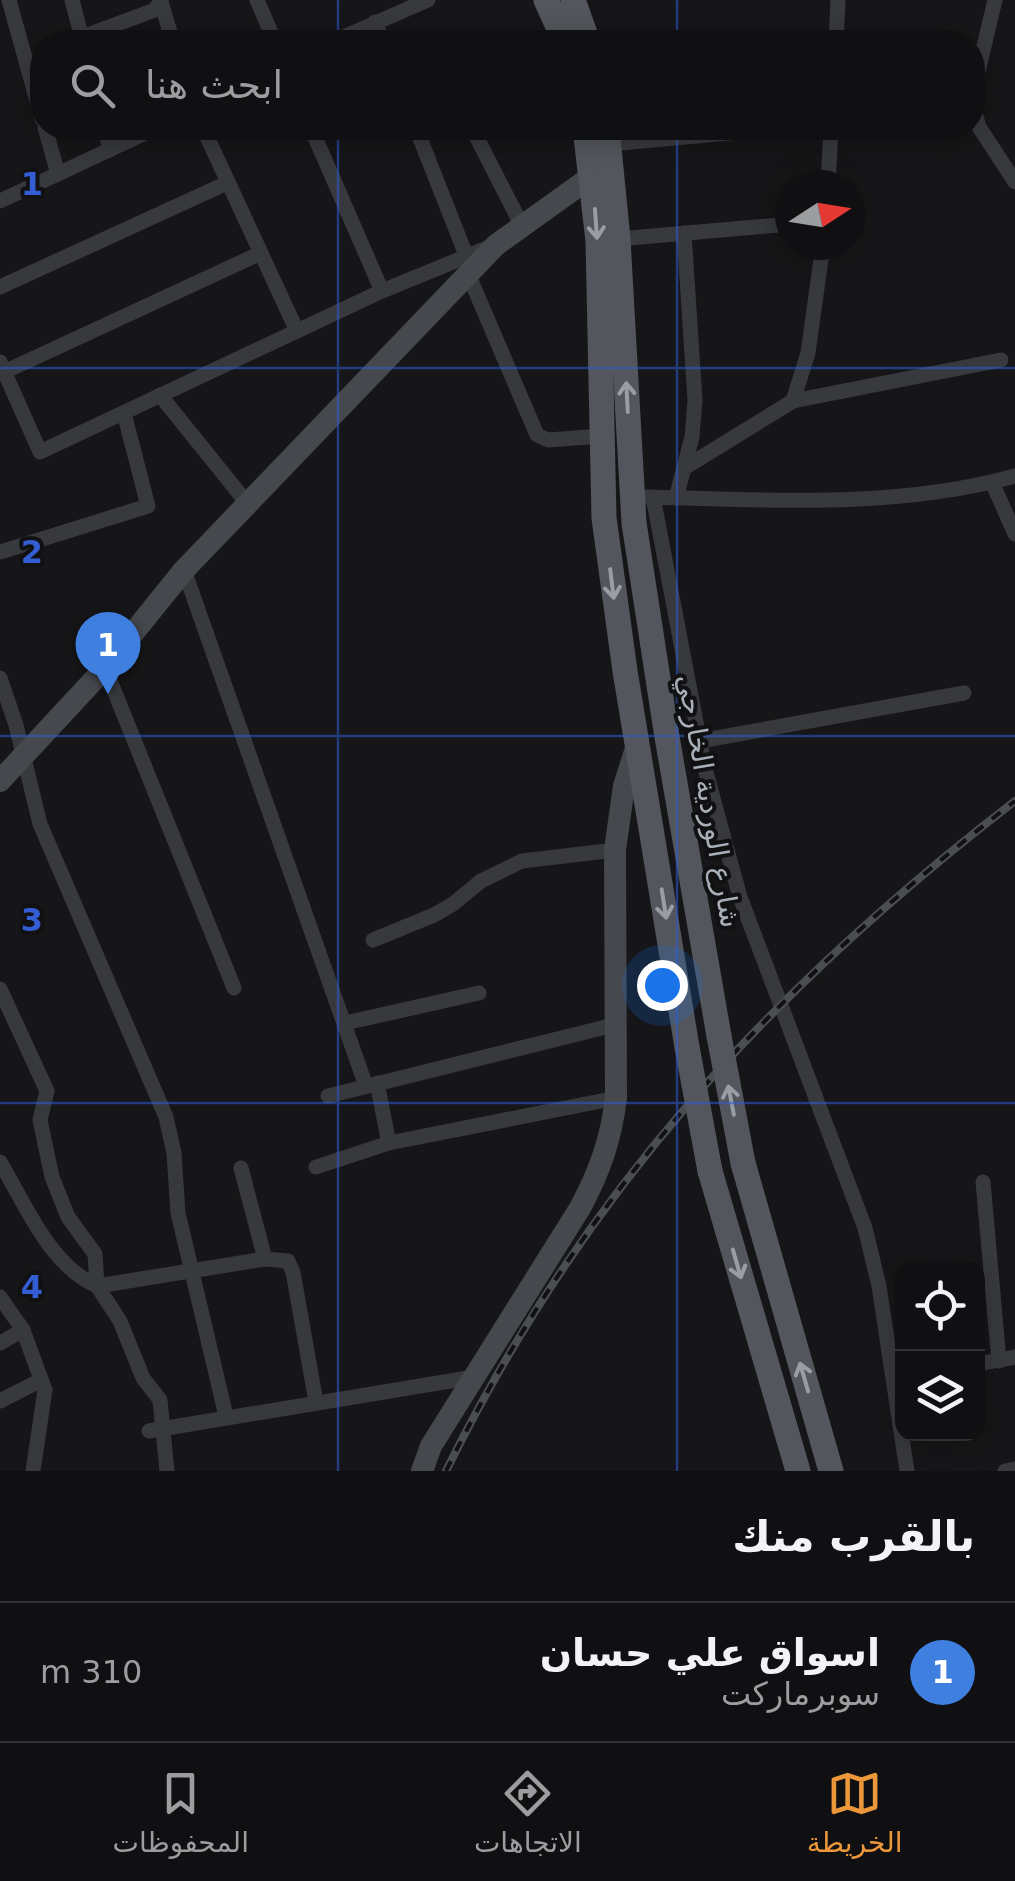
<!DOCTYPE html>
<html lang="ar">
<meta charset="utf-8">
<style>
body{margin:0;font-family:"DejaVu Sans",Cairo,sans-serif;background:#19191b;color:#f1f3f6;direction:rtl}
.controls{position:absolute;right:30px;bottom:30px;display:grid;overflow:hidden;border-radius:20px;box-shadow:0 5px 25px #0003}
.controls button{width:90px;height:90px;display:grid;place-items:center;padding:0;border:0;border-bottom:2px solid #303032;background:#101012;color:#f1f3f6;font:50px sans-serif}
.compass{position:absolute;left:775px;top:170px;width:90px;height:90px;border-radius:50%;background:#101012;box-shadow:0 5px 25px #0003;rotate:78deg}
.you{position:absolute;left:662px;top:985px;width:35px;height:35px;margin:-25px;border:8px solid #fff;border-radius:50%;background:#1a73e8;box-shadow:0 0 0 15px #1a73e833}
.badge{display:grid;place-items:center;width:65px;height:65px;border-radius:50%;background:#ec983a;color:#fff;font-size:32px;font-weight:700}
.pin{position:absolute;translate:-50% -82px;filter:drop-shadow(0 2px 5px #0008)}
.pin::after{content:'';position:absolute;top:52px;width:35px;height:30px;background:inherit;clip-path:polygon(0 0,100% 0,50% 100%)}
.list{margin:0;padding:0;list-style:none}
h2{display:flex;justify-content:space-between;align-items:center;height:130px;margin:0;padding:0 40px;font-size:42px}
h2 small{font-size:32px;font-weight:400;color:#9c9d9f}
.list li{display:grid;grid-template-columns:65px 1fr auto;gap:30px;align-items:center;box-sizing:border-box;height:140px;padding:0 40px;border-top:2px solid #303032}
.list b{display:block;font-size:38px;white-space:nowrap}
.list p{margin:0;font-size:32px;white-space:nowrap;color:#9c9d9f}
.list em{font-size:32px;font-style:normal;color:#9c9d9f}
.icon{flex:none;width:55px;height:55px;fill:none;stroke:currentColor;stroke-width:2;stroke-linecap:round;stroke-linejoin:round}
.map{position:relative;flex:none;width:1015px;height:1471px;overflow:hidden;direction:ltr}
.search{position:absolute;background:#101012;box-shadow:0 5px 25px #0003;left:30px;right:30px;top:30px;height:110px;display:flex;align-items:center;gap:25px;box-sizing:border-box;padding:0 35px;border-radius:40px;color:#9c9d9f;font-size:38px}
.sheet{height:270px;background:#101012}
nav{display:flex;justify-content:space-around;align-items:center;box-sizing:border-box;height:140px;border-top:2px solid #303032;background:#101012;font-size:28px;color:#9c9d9f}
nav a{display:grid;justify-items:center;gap:5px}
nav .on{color:#ec983a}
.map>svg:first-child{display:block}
</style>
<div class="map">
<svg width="1015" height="1471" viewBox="0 0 1015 1471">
<rect width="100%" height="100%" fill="#161618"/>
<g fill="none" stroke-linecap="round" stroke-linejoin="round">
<g stroke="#37393d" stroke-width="15">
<path d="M 9,0 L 42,119"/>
<path d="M 72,0 L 83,42"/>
<path d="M 257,0 L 275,42"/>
<path d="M 161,2 L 173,42"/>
<path d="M 375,22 L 383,42"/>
<path d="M 82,37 L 155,10 L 161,0"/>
<path d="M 332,42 L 428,0"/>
<path d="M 836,42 L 838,0"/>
<path d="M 972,97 L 995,0"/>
<path d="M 972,102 L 979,127 L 1015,182"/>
<path d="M 45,128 L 58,174"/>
<path d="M 105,128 L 110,150"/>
<path d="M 203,128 L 297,331"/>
<path d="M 311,128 L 382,291"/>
<path d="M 416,128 L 466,255"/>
<path d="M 472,128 L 521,224"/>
<path d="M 610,144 L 783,128"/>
<path d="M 828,185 L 831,128"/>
<path d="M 0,201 L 156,128"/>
<path d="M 618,239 L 790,224"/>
<path d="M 469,276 L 537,435 L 548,440 L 602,436"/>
<path d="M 0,287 L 227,183"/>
<path d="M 0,362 L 40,452 L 382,291 L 492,246"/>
<path d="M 4,372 L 261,253"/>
<path d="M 160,395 L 247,503"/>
<path d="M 793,401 L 1001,360"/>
<path d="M 684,468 L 793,401 L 808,353 L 823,245"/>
<path d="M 992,482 L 1015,534"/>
<path d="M 646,497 C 768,500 896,509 1015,476"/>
<path d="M 653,497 L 705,769 L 740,897 L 865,1228 L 879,1286 L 907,1471"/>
<path d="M 676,498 L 692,437 L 695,400 L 684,233"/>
<path d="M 0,552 L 148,506 L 124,413"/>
<path d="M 184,570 L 366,1086"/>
<path d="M 105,668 L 234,988"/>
<path d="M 0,678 L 16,725 L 40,824 L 166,1117 L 174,1153 L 178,1213 L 226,1416"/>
<path d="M 700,741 L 964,693"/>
<path d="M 373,940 L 434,915 L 453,904 L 481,881 L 522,861 L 615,850"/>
<path d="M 0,989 L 47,1091 L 40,1120 L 52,1177 L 68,1217 L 95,1254 L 97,1286 L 120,1321 L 143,1378 L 160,1400 L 167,1471"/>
<path d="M 345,1023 L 479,993"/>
<path d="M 377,1083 L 389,1143"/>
<path d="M 328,1096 L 614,1025"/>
<path d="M 0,1162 C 26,1205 49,1265 97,1286 L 265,1259 L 288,1261 L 293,1272 L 316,1402"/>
<path d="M 316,1167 L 389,1143 L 616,1098"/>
<path d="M 241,1168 L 265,1259"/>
<path d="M 983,1182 L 999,1361"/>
<path d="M 0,1297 L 23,1330 L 45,1390 L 33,1471"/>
<path d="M 0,1343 L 23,1330"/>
<path d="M 978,1364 L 1015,1357"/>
<path d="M 0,1401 L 41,1380"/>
<path d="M 149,1431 L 474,1377"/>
<path d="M 1005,1471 L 1015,1469"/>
</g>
<g stroke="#45484d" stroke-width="22">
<path d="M 0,781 L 105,668 L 184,570 L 496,245 L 592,176"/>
<path d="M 422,1471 L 431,1446 L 580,1208 C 600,1171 611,1139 616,1098 L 615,850 L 624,786 L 638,742"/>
</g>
<g stroke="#53565c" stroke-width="25">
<path d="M 546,0 L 565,42"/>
<path d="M 573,0 L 588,42"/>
<path d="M 585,128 L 598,241 L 604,518 L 625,671 L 687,1047"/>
<path d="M 607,128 L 618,239 L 634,523 L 667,737 L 719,1036"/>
<path d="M 743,1163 L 831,1471"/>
<path d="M 710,1171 L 798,1471"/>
</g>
<defs>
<path id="rail" d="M 446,1471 C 584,1191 770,990 1015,801"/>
</defs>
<use href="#rail" stroke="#4a4d52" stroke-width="8"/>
<use href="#rail" stroke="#111113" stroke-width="4" stroke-dasharray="11" stroke-linecap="butt"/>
<g stroke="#53565c" stroke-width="25">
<path d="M 719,1036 L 743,1163"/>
<path d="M 687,1047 L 710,1171"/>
</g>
</g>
<defs><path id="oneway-shaft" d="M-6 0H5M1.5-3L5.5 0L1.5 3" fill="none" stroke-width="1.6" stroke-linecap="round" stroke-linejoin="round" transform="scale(2.5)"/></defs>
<g stroke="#989da6">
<use href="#oneway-shaft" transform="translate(596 224) rotate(86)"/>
<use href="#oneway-shaft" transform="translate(627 397) rotate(-93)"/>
<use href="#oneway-shaft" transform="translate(612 584) rotate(83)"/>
<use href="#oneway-shaft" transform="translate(664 904) rotate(81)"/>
<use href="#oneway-shaft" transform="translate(731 1100) rotate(-101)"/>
<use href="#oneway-shaft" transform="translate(737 1264) rotate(74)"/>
<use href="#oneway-shaft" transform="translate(804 1377) rotate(-106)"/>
</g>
<path fill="none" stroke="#325dd3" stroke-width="2.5" stroke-opacity="0.55" d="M 338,0 L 338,42M 677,0 L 677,42M 338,128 L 338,1471M 677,128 L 677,1471M 0,368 L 1015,368M 0,736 L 1015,736M 0,1103 L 1015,1103"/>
<g text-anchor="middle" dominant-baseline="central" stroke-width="8" stroke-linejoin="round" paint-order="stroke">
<g font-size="28" fill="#a9afb8" stroke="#111113">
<text transform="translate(709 801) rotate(80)">شارع الوردية الخارجي</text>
</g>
</g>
<g font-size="32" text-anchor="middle" font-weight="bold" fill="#325dd3" stroke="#111113" stroke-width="8" stroke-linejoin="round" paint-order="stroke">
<text x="32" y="195">1</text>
<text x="32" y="563">2</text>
<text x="32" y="931">3</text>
<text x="32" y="1298">4</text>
</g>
</svg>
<div class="controls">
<button><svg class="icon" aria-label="locate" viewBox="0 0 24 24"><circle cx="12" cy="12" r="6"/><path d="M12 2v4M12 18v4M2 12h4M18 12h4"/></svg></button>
<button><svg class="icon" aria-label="layers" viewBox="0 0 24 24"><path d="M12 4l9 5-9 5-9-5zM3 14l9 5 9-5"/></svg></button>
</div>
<svg class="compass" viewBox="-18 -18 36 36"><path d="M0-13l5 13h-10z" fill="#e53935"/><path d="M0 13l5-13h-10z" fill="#9c9d9f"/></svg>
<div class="you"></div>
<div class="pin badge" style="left:108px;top:694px;background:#3f7fe0">1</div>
<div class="search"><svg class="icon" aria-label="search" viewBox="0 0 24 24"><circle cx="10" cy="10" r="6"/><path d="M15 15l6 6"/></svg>ابحث هنا</div>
</div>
<section class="sheet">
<h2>بالقرب منك<small></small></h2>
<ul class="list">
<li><span class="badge" style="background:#3f7fe0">1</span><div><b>اسواق علي حسان</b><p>سوبرماركت</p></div><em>310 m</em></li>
</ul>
</section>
<nav>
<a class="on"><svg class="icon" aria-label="map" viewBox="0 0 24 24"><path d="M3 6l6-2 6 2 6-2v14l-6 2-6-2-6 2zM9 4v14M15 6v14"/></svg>الخريطة</a>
<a><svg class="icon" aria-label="directions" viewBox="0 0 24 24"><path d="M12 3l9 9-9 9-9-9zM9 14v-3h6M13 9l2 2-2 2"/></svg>الاتجاهات</a>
<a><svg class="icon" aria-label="saved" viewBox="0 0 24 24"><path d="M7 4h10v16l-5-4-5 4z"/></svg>المحفوظات</a>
</nav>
